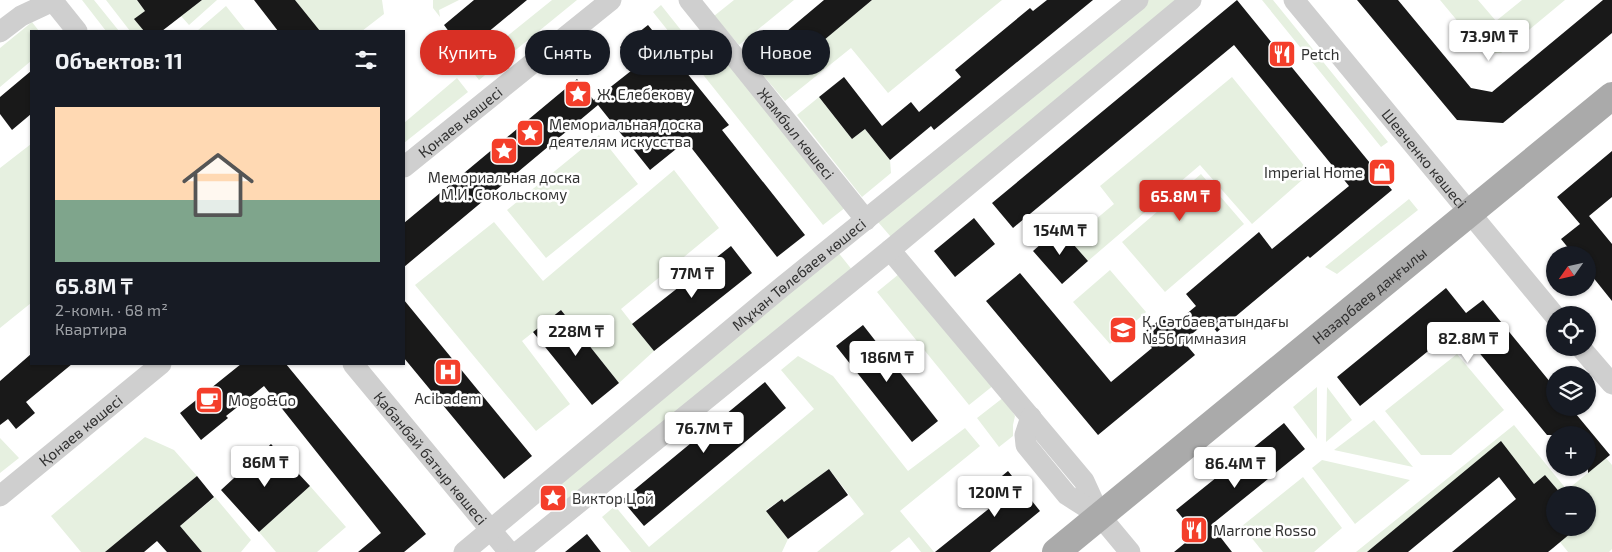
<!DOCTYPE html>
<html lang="ru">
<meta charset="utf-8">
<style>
body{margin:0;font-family:"Exo 2",sans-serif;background:#242831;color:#f1f3f6;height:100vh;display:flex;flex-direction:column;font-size:19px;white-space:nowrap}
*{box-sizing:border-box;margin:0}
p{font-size:16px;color:#9ea1a6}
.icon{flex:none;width:28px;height:28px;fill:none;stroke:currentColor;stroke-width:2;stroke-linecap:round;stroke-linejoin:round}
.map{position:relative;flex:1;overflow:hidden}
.side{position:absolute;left:30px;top:30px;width:375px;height:335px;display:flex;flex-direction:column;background:#171b24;border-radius:0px;box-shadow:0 1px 4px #0004}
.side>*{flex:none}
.banner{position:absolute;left:420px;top:30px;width:475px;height:45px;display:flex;gap:10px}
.needle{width:32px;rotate:236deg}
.fabs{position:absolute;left:1546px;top:246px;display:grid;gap:10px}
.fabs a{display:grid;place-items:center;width:50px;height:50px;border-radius:50%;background:#171b24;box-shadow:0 1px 4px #0004;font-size:25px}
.price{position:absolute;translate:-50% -42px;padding:0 11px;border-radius:5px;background:#fff;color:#222;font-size:16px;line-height:32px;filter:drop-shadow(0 1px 2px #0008)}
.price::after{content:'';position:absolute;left:50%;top:30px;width:15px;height:11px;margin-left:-8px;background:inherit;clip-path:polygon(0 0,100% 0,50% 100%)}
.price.active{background:#d93025;color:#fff}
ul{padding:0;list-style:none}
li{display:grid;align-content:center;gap:10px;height:265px;padding:0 25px}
li span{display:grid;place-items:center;height:155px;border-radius:0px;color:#555}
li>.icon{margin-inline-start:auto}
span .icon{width:90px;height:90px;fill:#fffc;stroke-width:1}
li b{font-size:21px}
h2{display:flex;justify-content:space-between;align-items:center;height:60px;padding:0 25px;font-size:21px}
.chip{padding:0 18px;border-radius:22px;background:#171b24;box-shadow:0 1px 4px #0004;font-size:18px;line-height:45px}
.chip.active{background:#d93025;color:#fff}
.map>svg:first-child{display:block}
.green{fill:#e6f0e0}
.building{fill:#191919}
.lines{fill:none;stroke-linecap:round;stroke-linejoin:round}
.minor{stroke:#cfcfcf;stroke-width:21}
.major{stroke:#aaa;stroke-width:28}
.labels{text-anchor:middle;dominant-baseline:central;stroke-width:5;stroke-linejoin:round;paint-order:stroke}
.poi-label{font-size:15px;fill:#323232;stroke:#fff;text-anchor:start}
.street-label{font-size:15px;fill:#323232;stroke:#fff}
</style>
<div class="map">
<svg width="1612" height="552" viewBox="0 0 1612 552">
<rect width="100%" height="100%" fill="#fff"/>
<path class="green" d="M 82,0 L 94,0 L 119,31 L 106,31 Z
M 106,0 L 137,0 L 145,11 L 135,19 L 144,31 L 130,31 Z
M 202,0 L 217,0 L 189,25 L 181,16 Z
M 295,0 L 382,0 L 384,14 L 362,31 L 317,31 L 318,30 Z
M 433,0 L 459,0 L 439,10 L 440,17 L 433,8 Z
M 552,0 L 577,0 L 479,80 L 469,67 Z
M 734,0 L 794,0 L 739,45 L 714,16 Z
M 872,0 L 1002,0 L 888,93 L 851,48 L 785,101 L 751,61 L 768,47 L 787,70 Z
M 1138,0 L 1191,0 L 897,244 L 872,215 Z
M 1262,0 L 1273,0 L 1388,142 L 1381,147 Z
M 1440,0 L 1478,0 L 1496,21 L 1522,0 L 1565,0 L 1501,53 L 1484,53 Z
M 661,5 L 696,49 L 710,38 L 846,207 L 823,225 L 653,12 Z
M 226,6 L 246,31 L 197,31 Z
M 32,22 L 39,31 L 31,31 L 31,61 L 0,87 L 0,48 Z
M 1232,77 L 1310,173 L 1252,224 L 1200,165 L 1088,261 L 1070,241 L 1114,204 L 1100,186 Z
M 457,78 L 468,92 L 404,143 L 404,123 Z
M 819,97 L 852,139 L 865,129 L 890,160 L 891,173 L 862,197 L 797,115 Z
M 599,135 L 638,184 L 546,258 L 507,210 Z
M 31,144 L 31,303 L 0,328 L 0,168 Z
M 674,170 L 719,228 L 621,309 L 654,351 L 619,383 L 561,310 L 522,341 L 570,404 L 536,431 L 415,285 L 494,222 L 543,281 Z
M 1201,174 L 1244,224 L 1165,292 L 1122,242 Z
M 1409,199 L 1418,210 L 1337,274 L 1325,267 Z
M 833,246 L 857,276 L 567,512 L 546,483 Z
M 1110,270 L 1146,312 L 1110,344 L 1073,302 Z
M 899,274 L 994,385 L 969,405 L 877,292 Z
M 1457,354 L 1504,410 L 1451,455 L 1421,455 L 1385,411 Z
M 798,356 L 833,376 L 908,471 L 965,428 L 980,446 L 900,511 L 934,552 L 921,552 L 909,537 L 890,552 L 817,552 L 864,514 L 829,469 L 784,502 L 782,499 L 766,510 L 788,539 L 782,552 L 631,552 L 602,517 L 615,506 L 649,547 L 814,409 L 781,370 Z
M 1317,387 L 1317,439 L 1293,407 Z
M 1327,387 L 1352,420 L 1326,442 Z
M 1004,397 L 1015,416 L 1013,425 L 1013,436 L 999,447 L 977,418 Z
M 1374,420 L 1413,467 L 1334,450 Z
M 1514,425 L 1567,490 L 1606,458 L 1612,465 L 1612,549 L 1609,552 L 1568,552 L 1560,542 L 1577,528 L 1588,528 L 1588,495 L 1562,495 L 1545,475 L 1534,484 L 1501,442 L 1367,552 L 1356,552 Z
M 145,437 L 174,450 L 197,476 L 109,549 L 112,552 L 81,552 L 51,516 Z
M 0,438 L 19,458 L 0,473 Z
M 1322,460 L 1410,480 L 1355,524 L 1312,468 Z
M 1303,477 L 1342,528 L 1314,552 L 1263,552 L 1242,526 Z
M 310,486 L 346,527 L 317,552 L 276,552 L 259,532 Z
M 215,497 L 251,540 L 241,552 L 202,552 L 180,526 Z"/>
<path class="building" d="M 137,0 L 202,0 L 162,31 L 144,31 L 134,19 L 145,11 Z
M 254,0 L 295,0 L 320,31 L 278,31 Z
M 474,0 L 527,0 L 464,52 L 444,25 Z
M 824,0 L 872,0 L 787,71 L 768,47 Z
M 1047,0 L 1093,0 L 934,130 L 931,126 L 890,160 L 865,129 L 852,139 L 819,97 L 844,77 L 882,126 L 911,102 L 919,112 L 961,77 L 955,70 L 1030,8 L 1033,11 Z
M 1237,0 L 1392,190 L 1310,258 L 1308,256 L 1217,332 L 1208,321 L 1183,341 L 1195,355 L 1098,435 L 986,301 L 1020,273 L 1111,382 L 1152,348 L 1141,335 L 1163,317 L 1171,327 L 1196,306 L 1186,294 L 1259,232 L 1272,249 L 1349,186 L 1234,45 L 1013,228 L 992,203 Z
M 1357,0 L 1398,0 L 1471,88 L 1492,92 L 1603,0 L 1612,0 L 1612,33 L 1503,123 L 1457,120 Z
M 648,25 L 729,125 L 722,130 L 805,235 L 777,257 L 686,141 L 650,170 L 598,105 L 404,267 L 404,223 L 577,79 L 596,103 L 594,100 L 636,67 L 620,47 Z
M 31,71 L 31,114 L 12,130 L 0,114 L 0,97 Z
M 1612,151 L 1612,197 L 1589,216 L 1612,244 L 1612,301 L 1588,271 L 1588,255 L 1574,255 L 1561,239 L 1580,224 L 1557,197 Z
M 974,218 L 995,244 L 955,277 L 934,251 Z
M 1059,228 L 1088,261 L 1062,284 L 1033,251 Z
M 731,246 L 752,273 L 654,351 L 632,324 Z
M 1446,288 L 1466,313 L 1483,300 L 1555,388 L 1555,408 L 1571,408 L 1610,455 L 1588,473 L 1588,435 L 1547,435 L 1458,327 L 1360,406 L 1337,377 Z
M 404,300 L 532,456 L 504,479 L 404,358 Z
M 561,310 L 619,383 L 592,405 L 533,332 Z
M 863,325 L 938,421 L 912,442 L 836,346 Z
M 31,354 L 31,364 L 72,364 L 26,402 L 35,413 L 16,429 L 8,419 L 0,425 L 0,381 Z
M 241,364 L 286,364 L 426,534 L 404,552 L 358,552 L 381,533 L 264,386 L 226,416 L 228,418 L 201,440 L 180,413 Z
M 765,382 L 786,408 L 644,526 L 622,500 Z
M 1284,423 L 1305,449 L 1211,525 L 1232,552 L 1174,552 L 1196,534 L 1176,510 Z
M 1501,441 L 1534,484 L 1545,475 L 1562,495 L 1555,495 L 1555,528 L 1577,528 L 1553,548 L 1548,552 L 1452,552 L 1516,499 L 1499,477 L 1408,552 L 1367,552 Z
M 271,444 L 310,486 L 259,532 L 221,490 Z
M 829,469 L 848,495 L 788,539 L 766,511 L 782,499 L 784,502 Z
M 1008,471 L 1040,511 L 990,552 L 935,552 L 991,507 L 980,494 Z
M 197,476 L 214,497 L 180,526 L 202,552 L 167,552 L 157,541 L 144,552 L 105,552 Z
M 587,534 L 601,552 L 565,552 Z"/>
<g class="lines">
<g class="minor">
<path d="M 52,0 L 77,31"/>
<path id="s1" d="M 689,0 L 866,220"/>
<path id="s2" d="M 1294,0 L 1555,316"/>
<path d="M 0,32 L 21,16 L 53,1"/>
<path id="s3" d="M 404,167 L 611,0"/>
<path d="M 890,250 L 1084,481 L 1100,516 L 1130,552"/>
<path d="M 1581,348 L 1612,384"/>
<path id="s4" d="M 353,364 L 509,552"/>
<path d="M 1031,417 L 1025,435 L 1026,445 L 1067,495 L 1100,516"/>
<path id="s5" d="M 0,496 L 161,364"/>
<path id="s6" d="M 464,552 L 782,287 L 1138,0"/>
<path d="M 518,552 L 890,250 L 1191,0"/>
</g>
<path class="major" id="s7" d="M 1056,552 L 1612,96"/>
</g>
<defs>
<g id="restaurant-square" transform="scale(1.4375)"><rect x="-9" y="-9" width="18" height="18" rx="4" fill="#f43e2a" stroke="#fff"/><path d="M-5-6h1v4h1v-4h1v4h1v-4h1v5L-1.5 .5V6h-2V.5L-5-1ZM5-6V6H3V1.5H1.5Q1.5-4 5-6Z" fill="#fff"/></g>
<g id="sight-square" transform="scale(1.4375)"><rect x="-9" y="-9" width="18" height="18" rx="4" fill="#f43e2a" stroke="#fff"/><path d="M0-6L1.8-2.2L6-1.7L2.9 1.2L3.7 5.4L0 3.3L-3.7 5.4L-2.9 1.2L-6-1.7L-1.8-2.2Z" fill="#fff"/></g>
<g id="shop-square" transform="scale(1.4375)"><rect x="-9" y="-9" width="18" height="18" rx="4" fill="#f43e2a" stroke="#fff"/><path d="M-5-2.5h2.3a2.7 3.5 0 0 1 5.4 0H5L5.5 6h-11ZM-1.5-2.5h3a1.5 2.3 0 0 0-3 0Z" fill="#fff"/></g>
<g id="school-square" transform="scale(1.4375)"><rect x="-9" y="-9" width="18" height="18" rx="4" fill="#f43e2a" stroke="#fff"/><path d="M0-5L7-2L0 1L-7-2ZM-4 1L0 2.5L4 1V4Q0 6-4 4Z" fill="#fff"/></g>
<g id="hospital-square" transform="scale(1.4375)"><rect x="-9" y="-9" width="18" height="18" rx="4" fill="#f43e2a" stroke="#fff"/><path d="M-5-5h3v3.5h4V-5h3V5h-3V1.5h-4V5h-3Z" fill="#fff"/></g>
<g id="cafe-square" transform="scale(1.4375)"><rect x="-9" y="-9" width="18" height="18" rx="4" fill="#f43e2a" stroke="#fff"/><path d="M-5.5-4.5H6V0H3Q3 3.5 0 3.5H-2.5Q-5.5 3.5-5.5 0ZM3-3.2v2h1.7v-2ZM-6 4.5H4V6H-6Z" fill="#fff"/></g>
</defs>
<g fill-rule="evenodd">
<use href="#restaurant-square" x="1282" y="54"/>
<use href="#sight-square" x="578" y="94"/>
<use href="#sight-square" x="530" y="133"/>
<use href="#sight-square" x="504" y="151"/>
<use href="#shop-square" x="1382" y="172"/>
<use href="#school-square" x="1123" y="330"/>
<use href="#hospital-square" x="448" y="372"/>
<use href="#cafe-square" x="209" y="400"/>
<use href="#sight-square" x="553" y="498"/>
<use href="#restaurant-square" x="1194" y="530"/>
</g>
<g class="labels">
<g class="poi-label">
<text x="1301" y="54">Petch</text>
<text x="597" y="94">Ж. Елебекову</text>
<text x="549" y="124">Мемориальная доска<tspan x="549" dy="17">деятелям искусства</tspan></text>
<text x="1363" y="172" text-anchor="end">Imperial Home</text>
<text x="504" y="177" text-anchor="middle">Мемориальная доска<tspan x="504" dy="17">М.И. Сокольскому</tspan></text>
<text x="1142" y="321">Қ. Сәтбаев атындағы<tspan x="1142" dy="17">№56 гимназия</tspan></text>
<text x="448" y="398" text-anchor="middle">Acibadem</text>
<text x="228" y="400">Mogo&amp;Go</text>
<text x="572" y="498">Виктор Цой</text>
<text x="1213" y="530">Marrone Rosso</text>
</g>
<g class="street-label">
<text stroke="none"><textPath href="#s3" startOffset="72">Қонаев көшесі</textPath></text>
<text stroke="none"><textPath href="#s1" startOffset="171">Жамбыл көшесі</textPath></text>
<text stroke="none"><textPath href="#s2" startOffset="205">Шевченко көшесі</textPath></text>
<text stroke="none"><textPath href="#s6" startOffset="435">Мұқан Төлебаев көшесі</textPath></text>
<text stroke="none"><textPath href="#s7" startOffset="405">Назарбаев даңғылы</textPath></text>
<text stroke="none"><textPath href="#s5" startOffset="104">Қонаев көшесі</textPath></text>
<text stroke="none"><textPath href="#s4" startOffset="122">Қабанбай батыр көшесі</textPath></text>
</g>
</g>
</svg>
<div class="fabs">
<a><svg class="needle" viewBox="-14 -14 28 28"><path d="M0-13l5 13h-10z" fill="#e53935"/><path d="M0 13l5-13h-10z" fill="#9ea1a6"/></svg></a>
<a><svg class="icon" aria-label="locate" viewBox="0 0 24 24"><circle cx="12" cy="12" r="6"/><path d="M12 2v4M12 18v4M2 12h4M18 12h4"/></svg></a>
<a><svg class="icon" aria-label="layers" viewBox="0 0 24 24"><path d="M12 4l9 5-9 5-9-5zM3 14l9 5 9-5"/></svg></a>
<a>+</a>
<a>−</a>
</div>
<b class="price" style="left:1489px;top:62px">73.9M ₸</b>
<b class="price active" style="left:1180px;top:222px">65.8M ₸</b>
<b class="price" style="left:1060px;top:256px">154M ₸</b>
<b class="price" style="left:692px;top:299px">77M ₸</b>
<b class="price" style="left:576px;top:357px">228M ₸</b>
<b class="price" style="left:1468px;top:364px">82.8M ₸</b>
<b class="price" style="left:887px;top:383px">186M ₸</b>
<b class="price" style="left:704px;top:454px">76.7M ₸</b>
<b class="price" style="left:265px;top:488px">86M ₸</b>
<b class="price" style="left:1235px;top:489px">86.4M ₸</b>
<b class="price" style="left:995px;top:518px">120M ₸</b>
<div class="banner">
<a class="chip active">Купить</a>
<a class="chip">Снять</a>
<a class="chip">Фильтры</a>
<a class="chip">Новое</a>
</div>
<section class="side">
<h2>Объектов: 11<svg class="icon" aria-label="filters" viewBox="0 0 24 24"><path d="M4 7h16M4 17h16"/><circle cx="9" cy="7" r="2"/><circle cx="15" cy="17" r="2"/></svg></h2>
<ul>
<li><span style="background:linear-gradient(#ffd9b3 60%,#7fa58c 0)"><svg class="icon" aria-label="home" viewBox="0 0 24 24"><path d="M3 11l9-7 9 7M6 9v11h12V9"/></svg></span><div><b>65.8M ₸</b><p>2-комн. · 68 m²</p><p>Квартира</p></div></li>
</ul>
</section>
</div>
